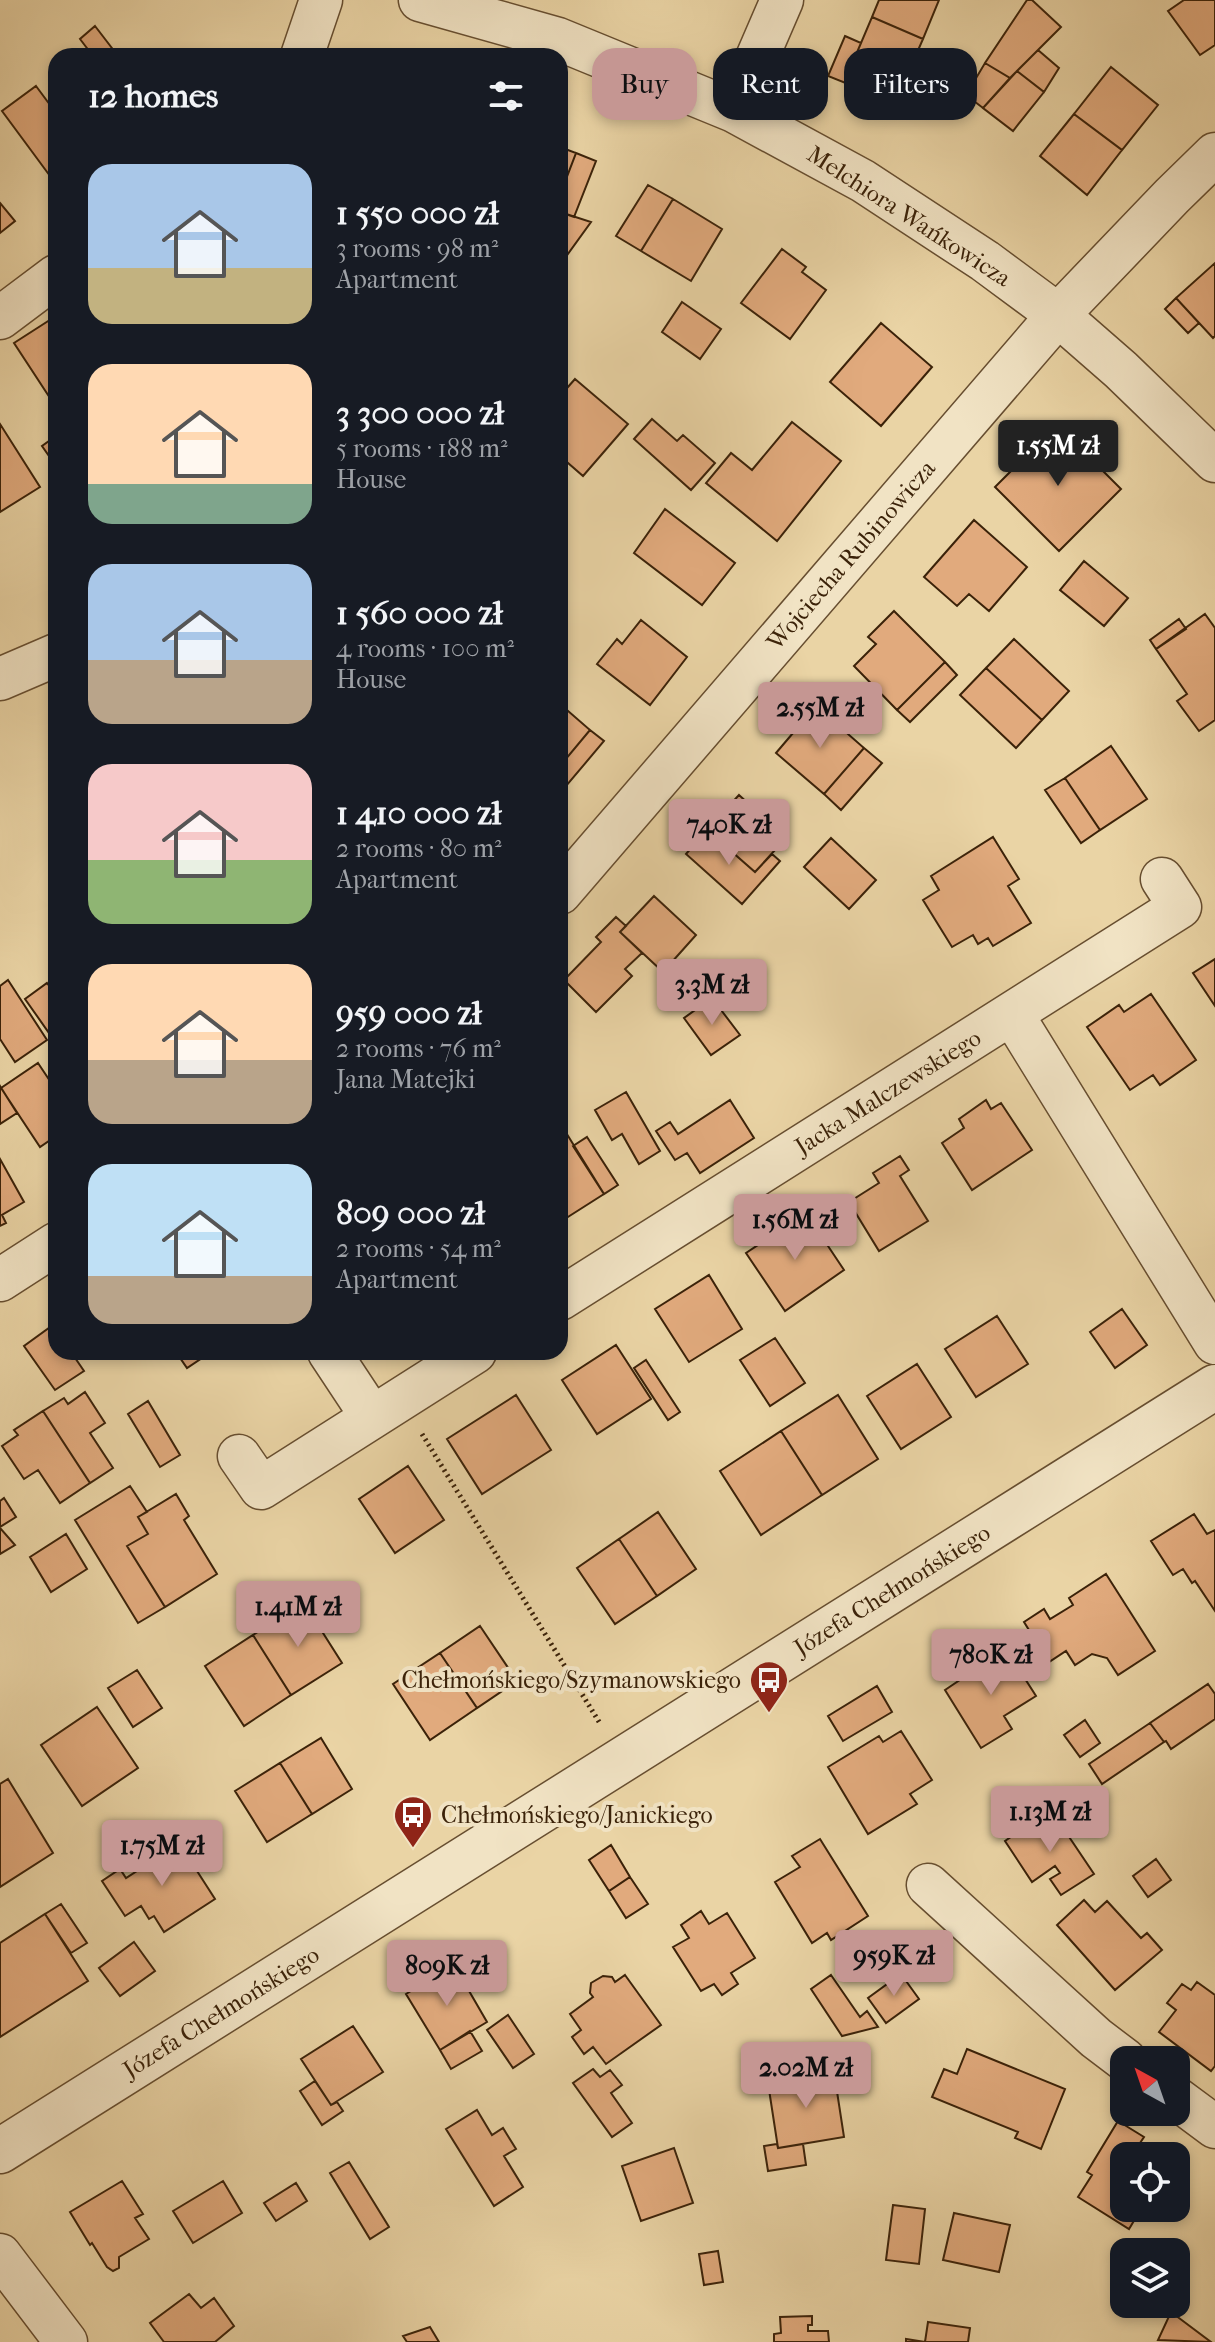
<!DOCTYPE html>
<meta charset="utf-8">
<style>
body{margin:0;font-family:"IM FELL French Canon",serif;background:#20242c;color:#f1f3f6;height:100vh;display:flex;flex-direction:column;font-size:30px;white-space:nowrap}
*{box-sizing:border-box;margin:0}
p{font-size:26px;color:#9ea1a6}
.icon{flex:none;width:44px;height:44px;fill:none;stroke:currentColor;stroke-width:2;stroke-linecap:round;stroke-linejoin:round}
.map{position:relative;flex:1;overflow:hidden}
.side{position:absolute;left:48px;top:48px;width:520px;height:1312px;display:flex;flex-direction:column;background:#171b24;border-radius:24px;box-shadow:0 4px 12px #0003}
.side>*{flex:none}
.top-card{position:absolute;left:592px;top:48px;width:502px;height:72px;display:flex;gap:16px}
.needle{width:52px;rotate:320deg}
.controls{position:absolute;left:1110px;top:2046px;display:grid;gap:16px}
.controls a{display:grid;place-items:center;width:80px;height:80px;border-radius:16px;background:#171b24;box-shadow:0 4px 12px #0003;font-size:40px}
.price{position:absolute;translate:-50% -68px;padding:0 18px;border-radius:8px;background:#c59692;color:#111;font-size:26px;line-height:52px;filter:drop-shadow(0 2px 4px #0008)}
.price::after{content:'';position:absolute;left:50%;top:48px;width:24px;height:18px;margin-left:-12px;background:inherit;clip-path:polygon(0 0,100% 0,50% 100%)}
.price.active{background:#222;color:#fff}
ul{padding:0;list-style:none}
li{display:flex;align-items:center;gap:24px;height:200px;padding:0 40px}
li span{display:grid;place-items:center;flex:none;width:224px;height:160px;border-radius:24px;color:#555}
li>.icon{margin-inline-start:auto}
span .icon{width:96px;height:96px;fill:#fffc;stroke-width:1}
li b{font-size:34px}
h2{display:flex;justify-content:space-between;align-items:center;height:96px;padding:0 40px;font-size:34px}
.tag{padding:0 28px;border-radius:24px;background:#171b24;box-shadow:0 4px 12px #0003;font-size:28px;line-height:72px}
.tag.active{background:#c59692;color:#111}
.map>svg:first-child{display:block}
.building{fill:#e1aa7d;stroke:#3b2209;stroke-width:2}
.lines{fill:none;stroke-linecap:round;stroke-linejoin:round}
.minor-casing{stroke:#674e30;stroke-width:45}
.tertiary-casing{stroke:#674e30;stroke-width:47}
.path{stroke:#3b2209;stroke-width:5;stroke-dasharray:2 4;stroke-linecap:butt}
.minor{stroke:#f1e3c4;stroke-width:42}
.tertiary{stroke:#f1e3c4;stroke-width:44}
.labels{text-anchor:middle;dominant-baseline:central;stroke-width:8;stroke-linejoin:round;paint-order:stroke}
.street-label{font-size:24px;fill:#3b2209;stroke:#f1e3c4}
.poi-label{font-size:24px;fill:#3b2209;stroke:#f1e3c4;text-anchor:end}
</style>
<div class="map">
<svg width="1215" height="2342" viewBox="0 0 1215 2342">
<rect width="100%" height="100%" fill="#ead4a5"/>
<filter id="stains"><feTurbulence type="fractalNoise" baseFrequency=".0025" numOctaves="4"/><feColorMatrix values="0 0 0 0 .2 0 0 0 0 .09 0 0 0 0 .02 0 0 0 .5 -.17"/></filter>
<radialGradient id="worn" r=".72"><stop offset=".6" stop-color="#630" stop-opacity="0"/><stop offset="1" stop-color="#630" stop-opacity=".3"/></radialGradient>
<path class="building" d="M 879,0 L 939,0 L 923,39 L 872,17 Z
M 1027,0 L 1032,0 L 1061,27 L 1010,78 L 985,63 Z
M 1184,0 L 1215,0 L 1215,45 L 1200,55 L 1168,11 Z
M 872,17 L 923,39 L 897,98 L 847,76 Z
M 95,26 L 118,56 L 93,56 L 80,39 Z
M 845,36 L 861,43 L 847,76 L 856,80 L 853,86 L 828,76 Z
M 1038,50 L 1059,68 L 1044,92 L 1017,71 Z
M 985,63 L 1010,78 L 983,108 L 966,95 Z
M 1111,67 L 1158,105 L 1122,150 L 1074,114 Z
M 1017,71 L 1044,92 L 1013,131 L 983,108 Z
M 36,86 L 56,113 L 56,172 L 50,176 L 2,111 Z
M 1074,114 L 1122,150 L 1087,195 L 1040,156 Z
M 560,147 L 576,153 L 560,195 Z
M 576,153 L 596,161 L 574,217 L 560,212 L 560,195 Z
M 648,185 L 673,199 L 641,251 L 616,236 Z
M 673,199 L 722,229 L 691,281 L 641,251 Z
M 0,203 L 15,221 L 0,233 Z
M 560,212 L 591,222 L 565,258 L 560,256 Z
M 782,249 L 806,267 L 802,272 L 826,290 L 790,339 L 741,303 Z
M 1215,263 L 1215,336 L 1213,338 L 1176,298 Z
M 1176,298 L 1199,323 L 1188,333 L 1165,309 Z
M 682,302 L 721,329 L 700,359 L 662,332 Z
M 56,316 L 56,395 L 50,398 L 14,343 Z
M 881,323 L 932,367 L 881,426 L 830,382 Z
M 575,379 L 628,424 L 583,476 L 560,456 L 560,396 Z
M 652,419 L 677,441 L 683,435 L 715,463 L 691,490 L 634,439 Z
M 792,422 L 841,461 L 777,541 L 706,483 L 731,453 L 752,470 Z
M 0,424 L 40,487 L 0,512 Z
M 1057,425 L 1121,489 L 1059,551 L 995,487 Z
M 56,436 L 56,466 L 42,446 Z
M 665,509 L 735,563 L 702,605 L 634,553 Z
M 974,520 L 1027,567 L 989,611 L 969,594 L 957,606 L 924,577 Z
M 1084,561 L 1128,598 L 1104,626 L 1060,590 Z
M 894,611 L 945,662 L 897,710 L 854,666 L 876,644 L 868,637 Z
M 1205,614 L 1215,628 L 1215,720 L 1199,731 L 1177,701 L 1187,694 L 1156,649 Z
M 1179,619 L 1186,629 L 1156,649 L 1150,640 Z
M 641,620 L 687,657 L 650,705 L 597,664 L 617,639 L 622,644 Z
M 1014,639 L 1069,691 L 1042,720 L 986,668 Z
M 945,662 L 957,675 L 910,722 L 897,710 Z
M 986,668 L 1042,720 L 1016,748 L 960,695 Z
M 560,704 L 590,730 L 560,766 Z
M 816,706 L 864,748 L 824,794 L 776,753 Z
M 590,730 L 604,741 L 561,792 L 560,766 Z
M 1111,746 L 1147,799 L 1100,830 L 1065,778 Z
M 864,748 L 882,763 L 841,810 L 824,794 Z
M 1065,778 L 1100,830 L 1081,843 L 1045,790 Z
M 739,795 L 786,838 L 755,872 L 707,830 Z
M 707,830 L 755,872 L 772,854 L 780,861 L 742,904 L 686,854 Z
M 993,837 L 1019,879 L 1008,886 L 1031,923 L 993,946 L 988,938 L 978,944 L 973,935 L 952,947 L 923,900 L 939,890 L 931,876 Z
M 831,838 L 876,880 L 849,909 L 804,867 Z
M 654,896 L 696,935 L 663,972 L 620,932 Z
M 616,917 L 626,926 L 620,932 L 642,953 L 625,969 L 632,976 L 596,1012 L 564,980 L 601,942 L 596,937 Z
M 1215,959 L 1215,1006 L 1193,973 Z
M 8,980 L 47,1040 L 15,1062 L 0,1039 L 0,986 Z
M 47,983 L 56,995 L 56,1028 L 49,1033 L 25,999 Z
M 1151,994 L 1196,1060 L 1160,1085 L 1153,1075 L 1130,1090 L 1087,1027 L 1119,1005 L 1124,1012 Z
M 712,998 L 740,1035 L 711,1055 L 684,1018 Z
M 38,1063 L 56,1090 L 56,1136 L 40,1147 L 1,1088 Z
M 0,1086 L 17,1113 L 0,1124 Z
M 626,1092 L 660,1151 L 639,1164 L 622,1134 L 612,1140 L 595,1110 Z
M 730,1100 L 754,1138 L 700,1173 L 687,1153 L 675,1160 L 656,1131 L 670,1122 L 678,1134 Z
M 986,1100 L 991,1109 L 1001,1103 L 1032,1150 L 972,1190 L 942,1143 L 964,1128 L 959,1119 Z
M 565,1131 L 604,1194 L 560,1222 L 560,1134 Z
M 587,1137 L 618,1185 L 604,1194 L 573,1146 Z
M 900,1156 L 909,1170 L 900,1176 L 928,1221 L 879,1251 L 849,1202 L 879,1183 L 873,1173 Z
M 0,1159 L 24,1202 L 2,1215 L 6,1223 L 0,1226 Z
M 806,1213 L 844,1270 L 785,1311 L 746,1253 Z
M 709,1275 L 742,1329 L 689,1362 L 655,1309 Z
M 1122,1309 L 1147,1345 L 1115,1368 L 1090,1332 Z
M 997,1316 L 1028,1364 L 976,1397 L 945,1349 Z
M 53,1325 L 56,1330 L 56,1352 L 71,1352 L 84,1371 L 55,1390 L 24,1346 Z
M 775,1338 L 805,1383 L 770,1406 L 740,1360 Z
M 616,1345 L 651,1399 L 597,1434 L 562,1380 Z
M 176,1352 L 211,1352 L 187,1368 Z
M 646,1360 L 680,1412 L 668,1420 L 634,1368 Z
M 917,1364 L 951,1417 L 901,1449 L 867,1396 Z
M 85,1392 L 105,1423 L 90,1433 L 113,1468 L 90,1483 L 43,1411 L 64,1398 L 68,1404 Z
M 516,1395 L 551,1450 L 482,1494 L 447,1439 Z
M 838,1395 L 878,1459 L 822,1495 L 781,1431 Z
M 148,1401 L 180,1455 L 160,1467 L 128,1414 Z
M 43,1411 L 90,1483 L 60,1503 L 38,1470 L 24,1479 L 2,1446 L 18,1435 L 14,1430 Z
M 781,1431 L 822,1495 L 761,1535 L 720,1471 Z
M 408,1466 L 444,1520 L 395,1553 L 359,1499 Z
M 130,1486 L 147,1512 L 138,1517 L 148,1534 L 127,1546 L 165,1607 L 138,1623 L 75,1520 Z
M 176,1494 L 189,1516 L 184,1520 L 217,1574 L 165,1607 L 127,1546 L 148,1534 L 138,1517 Z
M 4,1498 L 16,1517 L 0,1527 L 0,1501 Z
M 658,1512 L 696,1569 L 657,1596 L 619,1539 Z
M 1194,1514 L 1207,1534 L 1215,1530 L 1215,1611 L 1195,1581 L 1192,1583 L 1183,1569 L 1173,1575 L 1151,1541 Z
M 0,1528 L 15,1545 L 0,1554 Z
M 66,1534 L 87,1569 L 51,1592 L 30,1557 Z
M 619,1539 L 657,1596 L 615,1624 L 577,1568 Z
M 1106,1574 L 1155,1651 L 1118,1675 L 1107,1658 L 1092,1654 L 1075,1665 L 1066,1651 L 1049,1662 L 1024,1622 L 1044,1609 L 1050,1619 L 1073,1605 L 1069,1598 Z
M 304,1603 L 342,1663 L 291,1695 L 253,1635 Z
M 480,1626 L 517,1681 L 477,1708 L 440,1653 Z
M 253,1635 L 291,1695 L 244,1726 L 205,1666 Z
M 1006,1649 L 1036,1696 L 1004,1716 L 1012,1729 L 981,1748 L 945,1690 Z
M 440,1653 L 477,1708 L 430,1740 L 393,1684 Z
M 137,1670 L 162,1708 L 133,1727 L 108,1688 Z
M 1208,1684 L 1215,1694 L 1215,1719 L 1171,1749 L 1166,1741 L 1164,1742 L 1150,1723 Z
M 877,1686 L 892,1712 L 843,1741 L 828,1716 Z
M 97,1707 L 138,1768 L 82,1806 L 41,1745 Z
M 1085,1720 L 1100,1743 L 1080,1757 L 1064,1735 Z
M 1150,1723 L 1164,1742 L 1102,1784 L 1089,1764 Z
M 901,1731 L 932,1780 L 910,1794 L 917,1804 L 868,1834 L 828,1767 L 879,1736 L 883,1742 Z
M 321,1738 L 352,1789 L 312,1814 L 280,1763 Z
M 280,1763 L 312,1814 L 267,1842 L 235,1791 Z
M 8,1779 L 53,1853 L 0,1887 L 0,1784 Z
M 1053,1813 L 1094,1874 L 1061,1895 L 1050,1879 L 1060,1873 L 1055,1866 L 1032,1882 L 1005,1841 L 1031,1823 L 1033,1826 Z
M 820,1839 L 868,1916 L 831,1940 L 827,1933 L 812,1943 L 775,1882 L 800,1867 L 792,1856 Z
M 179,1843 L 215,1899 L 164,1932 L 154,1916 L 149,1919 L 141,1906 L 125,1916 L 102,1881 L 120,1869 L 126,1878 L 143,1867 L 139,1862 L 163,1846 L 167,1852 Z
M 611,1845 L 630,1877 L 609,1891 L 589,1860 Z
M 1156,1859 L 1171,1880 L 1148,1897 L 1133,1876 Z
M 630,1877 L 648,1904 L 626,1918 L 609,1891 Z
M 1084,1900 L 1095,1912 L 1107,1901 L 1141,1938 L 1147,1933 L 1162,1950 L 1115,1990 L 1057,1925 Z
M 61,1904 L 87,1943 L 71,1953 L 45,1914 Z
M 701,1911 L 709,1924 L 727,1913 L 755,1958 L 731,1973 L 738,1984 L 722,1995 L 714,1984 L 701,1991 L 673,1947 L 689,1938 L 681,1925 Z
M 45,1914 L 88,1981 L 0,2037 L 0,1943 Z
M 134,1942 L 155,1971 L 120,1996 L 99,1968 Z
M 454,1965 L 487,2022 L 440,2050 L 406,1994 Z
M 901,1974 L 919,1999 L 886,2023 L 868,1998 Z
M 625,1975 L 661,2025 L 606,2064 L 593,2047 L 584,2054 L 572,2037 L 581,2030 L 570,2014 L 593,1997 L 590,1993 L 591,1983 L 603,1976 L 612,1977 L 615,1982 Z
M 831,1975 L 860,2017 L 867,2011 L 878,2027 L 842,2036 L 811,1989 Z
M 1197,1982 L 1215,1995 L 1215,2066 L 1211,2071 L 1159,2032 L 1176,2010 L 1167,2003 L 1182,1984 L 1191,1990 Z
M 508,2015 L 534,2054 L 513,2068 L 487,2030 Z
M 353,2026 L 383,2072 L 331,2105 L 301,2059 Z
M 470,2031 L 482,2051 L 451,2069 L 440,2050 Z
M 967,2049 L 1065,2089 L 1041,2149 L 1015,2138 L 1018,2132 L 932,2097 L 944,2069 L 957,2074 Z
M 593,2069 L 600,2077 L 610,2070 L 622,2085 L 611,2093 L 632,2123 L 612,2137 L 573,2083 Z
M 834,2072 L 844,2137 L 778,2148 L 768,2083 Z
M 315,2081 L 331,2105 L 337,2102 L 343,2111 L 322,2125 L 300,2091 Z
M 477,2110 L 492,2135 L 503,2128 L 516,2149 L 504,2156 L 523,2187 L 494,2206 L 446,2129 Z
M 1118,2121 L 1144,2137 L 1136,2149 L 1146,2156 L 1124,2156 L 1124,2208 L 1159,2208 L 1138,2214 L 1129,2229 L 1078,2197 L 1092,2175 L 1087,2172 Z
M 777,2144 L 778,2148 L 803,2144 L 806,2165 L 768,2171 L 764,2146 Z
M 674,2148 L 693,2203 L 641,2221 L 622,2166 Z
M 349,2162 L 389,2227 L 370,2239 L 330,2173 Z
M 122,2181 L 143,2214 L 135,2218 L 149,2239 L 119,2257 L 119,2268 L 113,2271 L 107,2267 L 92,2243 L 90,2245 L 70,2212 Z
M 223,2181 L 242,2213 L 193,2243 L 173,2211 Z
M 296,2183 L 307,2201 L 276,2221 L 264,2203 Z
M 893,2205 L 925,2209 L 919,2264 L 886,2260 Z
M 954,2213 L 1010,2225 L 999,2272 L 943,2260 Z
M 718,2251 L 723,2282 L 704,2285 L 699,2254 Z
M 189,2294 L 201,2308 L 214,2298 L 234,2326 L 215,2342 L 164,2342 L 150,2323 Z
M 1171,2312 L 1211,2342 L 1158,2340 Z
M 812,2316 L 812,2325 L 808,2325 L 808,2331 L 828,2331 L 829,2342 L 774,2342 L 774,2334 L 781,2333 L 780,2317 Z
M 928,2322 L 970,2328 L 968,2342 L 906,2342 L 906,2339 L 925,2342 Z
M 430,2327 L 439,2342 L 407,2342 L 403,2336 Z"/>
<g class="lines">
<g class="minor-casing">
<path id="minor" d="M 420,0 L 558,39 L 734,111 L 863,181 L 985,261 L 1058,315 L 1121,370 L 1215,461
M 302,56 L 321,0
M 734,111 L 782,0
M 0,318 L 56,276
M 0,679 L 56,655
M 560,893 L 1058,315 L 1172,196 L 1215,154
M 1012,1014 L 1215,1343
M 0,1280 L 56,1244
M 560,1299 L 1180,907 L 1162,879
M 329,1352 L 372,1417
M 239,1456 L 261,1488 L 475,1352
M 928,1885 L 1096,2038 L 1125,2060
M 1176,2098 L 1215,2127
M 0,2255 L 66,2342"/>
</g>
<g class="tertiary-casing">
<path id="tertiary" d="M 0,2151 L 1215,1387"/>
</g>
<path class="path" d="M 422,1434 L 601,1725"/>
<use href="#minor" class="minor"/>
<use href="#tertiary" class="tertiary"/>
</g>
<defs>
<g id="bus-pin" transform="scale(2)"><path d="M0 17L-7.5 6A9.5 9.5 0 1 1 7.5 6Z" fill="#8f2418" stroke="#f1e3c4"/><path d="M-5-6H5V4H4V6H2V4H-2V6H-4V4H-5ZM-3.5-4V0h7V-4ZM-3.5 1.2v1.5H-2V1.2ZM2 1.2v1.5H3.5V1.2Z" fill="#fff"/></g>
</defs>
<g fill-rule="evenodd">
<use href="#bus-pin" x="769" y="1680"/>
<use href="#bus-pin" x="413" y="1815"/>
</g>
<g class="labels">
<g class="street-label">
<text transform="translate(909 216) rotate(33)">Melchiora Wańkowicza</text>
<text transform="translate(851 555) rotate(-49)">Wojciecha Rubinowicza</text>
<text transform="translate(888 1092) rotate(-32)">Jacka Malczewskiego</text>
<text transform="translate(892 1590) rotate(-32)">Józefa Chełmońskiego</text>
<text transform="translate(221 2012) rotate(-32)">Józefa Chełmońskiego</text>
</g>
<g class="poi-label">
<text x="741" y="1680">Chełmońskiego/Szymanowskiego</text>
<text x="441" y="1815" text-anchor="start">Chełmońskiego/Janickiego</text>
</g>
</g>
<rect width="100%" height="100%" filter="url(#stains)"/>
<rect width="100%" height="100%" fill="url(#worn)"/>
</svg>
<div class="controls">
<a><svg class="needle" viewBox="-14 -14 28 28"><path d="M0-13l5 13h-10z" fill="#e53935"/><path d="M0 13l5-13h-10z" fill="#9ea1a6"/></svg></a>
<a><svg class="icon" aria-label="locate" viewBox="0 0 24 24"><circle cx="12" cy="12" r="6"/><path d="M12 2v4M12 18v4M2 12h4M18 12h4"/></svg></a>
<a><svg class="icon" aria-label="layers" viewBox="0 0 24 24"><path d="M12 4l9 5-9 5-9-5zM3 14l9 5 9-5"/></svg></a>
</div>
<b class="price active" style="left:1058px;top:488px">1.55M zł</b>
<b class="price" style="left:820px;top:750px">2.55M zł</b>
<b class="price" style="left:729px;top:867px">740K zł</b>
<b class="price" style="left:712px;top:1027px">3.3M zł</b>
<b class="price" style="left:795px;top:1262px">1.56M zł</b>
<b class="price" style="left:298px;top:1649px">1.41M zł</b>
<b class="price" style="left:991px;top:1697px">780K zł</b>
<b class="price" style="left:1050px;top:1854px">1.13M zł</b>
<b class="price" style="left:162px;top:1888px">1.75M zł</b>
<b class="price" style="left:894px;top:1998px">959K zł</b>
<b class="price" style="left:447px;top:2008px">809K zł</b>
<b class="price" style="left:806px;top:2110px">2.02M zł</b>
<div class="top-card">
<a class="tag active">Buy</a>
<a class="tag">Rent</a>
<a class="tag">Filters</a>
</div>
<section class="side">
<h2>12 homes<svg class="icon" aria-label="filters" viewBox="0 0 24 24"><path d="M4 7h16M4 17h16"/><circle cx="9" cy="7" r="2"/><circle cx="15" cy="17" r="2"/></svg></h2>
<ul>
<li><span style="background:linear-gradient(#a9c7e8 65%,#c2b280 0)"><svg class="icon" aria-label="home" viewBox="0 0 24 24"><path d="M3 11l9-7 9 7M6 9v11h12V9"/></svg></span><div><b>1 550 000 zł</b><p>3 rooms · 98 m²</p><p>Apartment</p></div></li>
<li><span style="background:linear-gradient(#ffd9b3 75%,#7fa58c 0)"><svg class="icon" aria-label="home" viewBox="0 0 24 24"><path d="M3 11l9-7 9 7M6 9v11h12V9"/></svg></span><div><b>3 300 000 zł</b><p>5 rooms · 188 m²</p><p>House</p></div></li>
<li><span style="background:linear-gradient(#a9c7e8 60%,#b9a48a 0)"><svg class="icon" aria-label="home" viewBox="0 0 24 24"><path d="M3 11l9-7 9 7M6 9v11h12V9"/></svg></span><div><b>1 560 000 zł</b><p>4 rooms · 100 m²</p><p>House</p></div></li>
<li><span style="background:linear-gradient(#f6c9c9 60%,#8fb573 0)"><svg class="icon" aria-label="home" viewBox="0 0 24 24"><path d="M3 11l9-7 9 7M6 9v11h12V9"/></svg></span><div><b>1 410 000 zł</b><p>2 rooms · 80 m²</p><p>Apartment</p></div></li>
<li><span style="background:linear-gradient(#ffd9b3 60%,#b9a48a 0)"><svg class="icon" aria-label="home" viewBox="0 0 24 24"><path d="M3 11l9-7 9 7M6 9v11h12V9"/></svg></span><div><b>959 000 zł</b><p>2 rooms · 76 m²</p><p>Jana Matejki</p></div></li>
<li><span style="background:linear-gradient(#bfe0f5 70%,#b9a48a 0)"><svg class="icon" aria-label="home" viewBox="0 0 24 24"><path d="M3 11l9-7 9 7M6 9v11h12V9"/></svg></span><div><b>809 000 zł</b><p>2 rooms · 54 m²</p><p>Apartment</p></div></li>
</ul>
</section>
</div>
